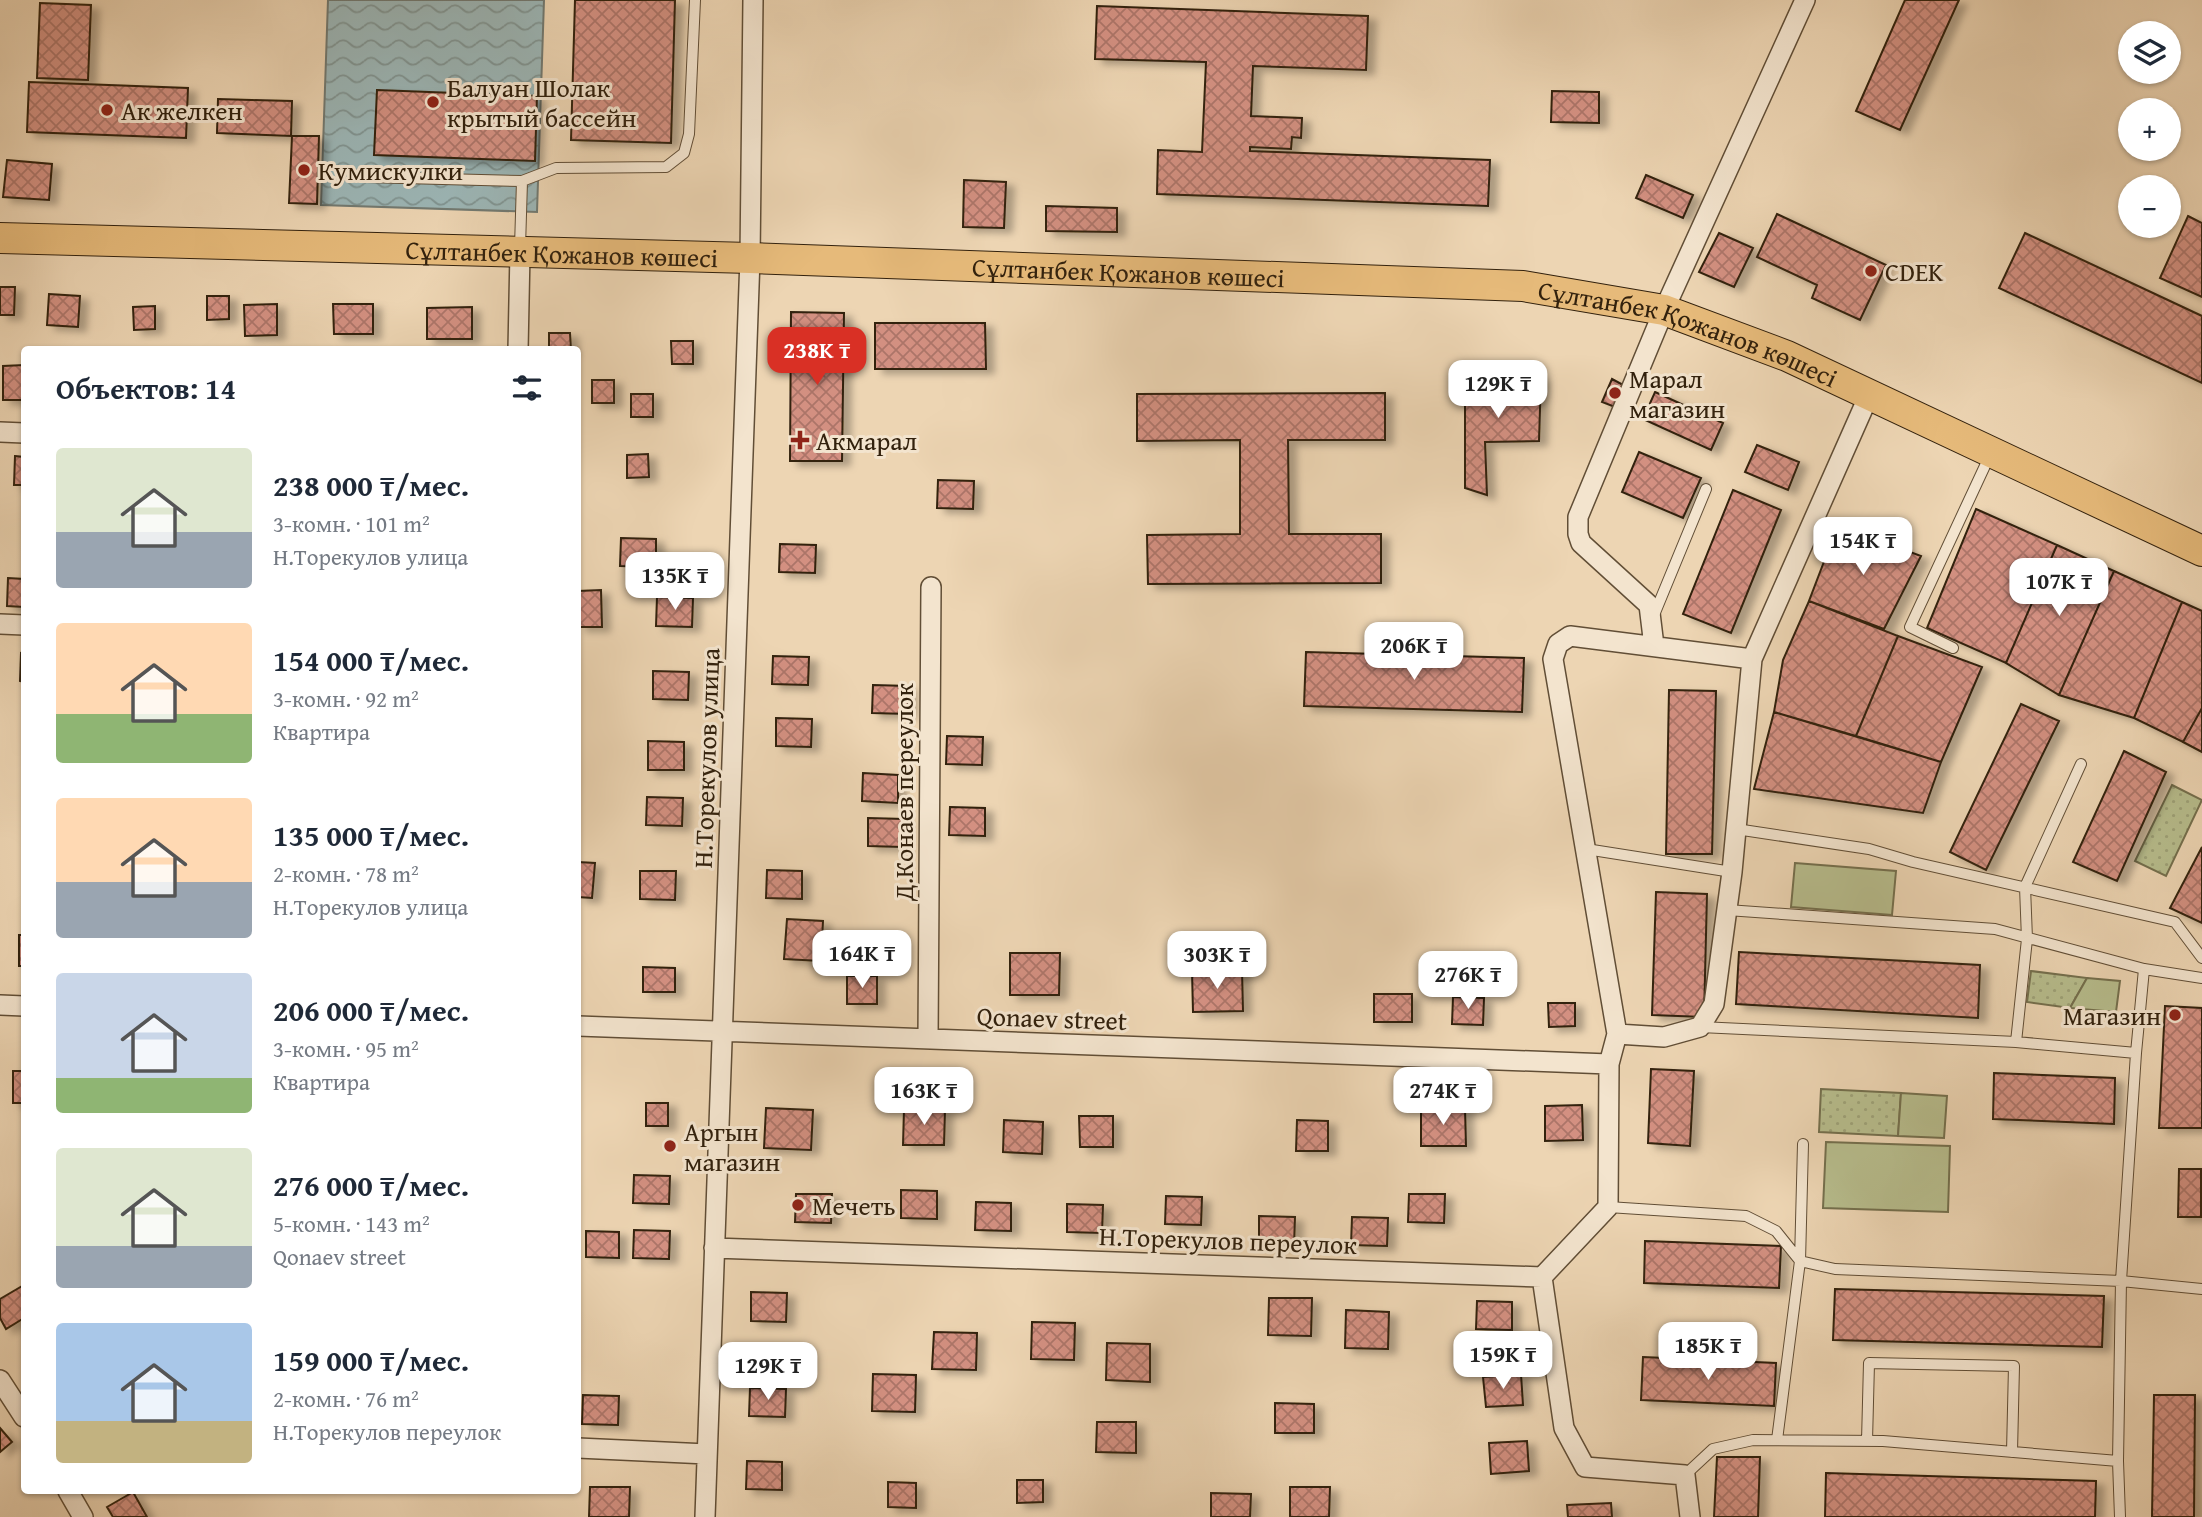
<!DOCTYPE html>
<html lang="ru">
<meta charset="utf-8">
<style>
body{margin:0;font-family:"Gentium Book Plus",serif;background:#f6f6f7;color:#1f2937;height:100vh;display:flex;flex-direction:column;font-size:26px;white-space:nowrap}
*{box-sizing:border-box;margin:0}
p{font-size:23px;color:#747a83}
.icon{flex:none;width:38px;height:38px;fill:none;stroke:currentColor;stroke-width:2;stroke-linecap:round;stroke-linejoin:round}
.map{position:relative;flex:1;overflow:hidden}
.side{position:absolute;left:21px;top:346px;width:560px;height:1148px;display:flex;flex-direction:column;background:#fff;border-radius:7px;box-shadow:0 2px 5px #0004}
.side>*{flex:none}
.tools{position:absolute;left:2118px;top:21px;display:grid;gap:14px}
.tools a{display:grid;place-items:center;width:63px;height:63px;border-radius:50%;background:#fff;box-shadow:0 2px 5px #0004;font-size:35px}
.price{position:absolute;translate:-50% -60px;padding:0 16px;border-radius:14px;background:#fff;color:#222;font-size:23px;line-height:46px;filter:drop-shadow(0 2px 4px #0008)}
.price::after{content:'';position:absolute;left:50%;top:42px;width:21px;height:16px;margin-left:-10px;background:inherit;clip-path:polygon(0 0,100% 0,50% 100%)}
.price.selected{background:#d93025;color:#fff}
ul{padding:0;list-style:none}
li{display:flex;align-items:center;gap:21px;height:175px;padding:0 35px}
li span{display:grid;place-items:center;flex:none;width:196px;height:140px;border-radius:7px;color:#555}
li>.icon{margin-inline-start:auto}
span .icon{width:84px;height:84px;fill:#fffc;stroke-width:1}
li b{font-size:30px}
h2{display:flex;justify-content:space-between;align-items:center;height:84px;padding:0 35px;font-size:30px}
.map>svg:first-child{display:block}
.park{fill:url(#park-dots);stroke:#746f4d;stroke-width:2}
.pitch{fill:#b7bd8d;stroke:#746f4d;stroke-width:2}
.water{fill:url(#water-waves);stroke:#727a72;stroke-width:2}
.building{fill:url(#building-cross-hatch);stroke:#32210d;stroke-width:2;filter:url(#shadow)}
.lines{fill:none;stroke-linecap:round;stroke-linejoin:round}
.lane-casing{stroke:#614e36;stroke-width:12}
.street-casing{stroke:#614e36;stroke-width:22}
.primary-casing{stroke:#32210d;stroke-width:32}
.lane{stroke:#f3e4ce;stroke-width:10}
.street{stroke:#f3e4ce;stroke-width:19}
.primary{stroke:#e6ba7a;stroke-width:30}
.poi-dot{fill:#8f2418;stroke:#f3e4ce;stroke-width:2.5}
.labels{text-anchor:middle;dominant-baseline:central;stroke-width:6;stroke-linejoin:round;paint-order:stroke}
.poi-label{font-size:26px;fill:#32210d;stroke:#f3e4ce;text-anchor:start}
.street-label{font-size:26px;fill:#32210d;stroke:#f3e4ce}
</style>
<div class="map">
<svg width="2202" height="1517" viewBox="0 0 2202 1517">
<defs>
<pattern id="park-dots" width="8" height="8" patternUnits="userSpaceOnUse" patternTransform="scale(1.75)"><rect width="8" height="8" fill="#b7bd8d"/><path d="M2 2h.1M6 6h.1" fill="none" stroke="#9ea278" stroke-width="1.8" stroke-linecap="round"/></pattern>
<pattern id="water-waves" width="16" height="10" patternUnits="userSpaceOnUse" patternTransform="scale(1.75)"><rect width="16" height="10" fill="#9cb6b6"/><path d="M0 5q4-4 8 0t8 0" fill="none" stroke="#809492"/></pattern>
<pattern id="building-cross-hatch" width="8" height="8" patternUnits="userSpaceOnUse" patternTransform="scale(1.75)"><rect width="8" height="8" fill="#d39081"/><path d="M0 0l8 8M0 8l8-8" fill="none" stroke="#ac7568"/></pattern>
<filter id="shadow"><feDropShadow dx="8" dy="4.5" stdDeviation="3.5" flood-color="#0004"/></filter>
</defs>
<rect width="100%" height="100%" fill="#edd5b3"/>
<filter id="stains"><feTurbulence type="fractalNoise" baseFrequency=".00286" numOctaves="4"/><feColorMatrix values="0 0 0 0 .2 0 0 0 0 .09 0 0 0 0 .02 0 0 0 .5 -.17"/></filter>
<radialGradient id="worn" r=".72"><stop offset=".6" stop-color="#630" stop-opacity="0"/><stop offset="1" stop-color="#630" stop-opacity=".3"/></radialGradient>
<path class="park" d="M 2172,785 L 2202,800 L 2166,876 L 2135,861 Z
M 2031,971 L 2087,978 L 2070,1008 L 2027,1002 Z
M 1821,1089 L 1901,1093 L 1898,1136 L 1819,1132 Z"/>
<path class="pitch" d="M 1795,863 L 1896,871 L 1892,915 L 1791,907 Z
M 2087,978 L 2120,981 L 2116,1012 L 2070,1008 Z
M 1901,1093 L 1947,1096 L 1944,1138 L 1898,1136 Z
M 1826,1142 L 1950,1146 L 1948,1212 L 1823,1208 Z"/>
<path class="water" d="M 328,0 L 544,0 L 537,212 L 321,205 Z"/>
<path class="building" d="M 575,0 L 675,0 L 671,143 L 571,140 Z
M 1905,0 L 1959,0 L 1900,130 L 1856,111 Z
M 40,3 L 91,5 L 88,80 L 37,78 Z
M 1097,6 L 1368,16 L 1366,70 L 1253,66 L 1251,116 L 1302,118 L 1301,138 L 1292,137 L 1291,149 L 1250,147 L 1250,151 L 1490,160 L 1488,206 L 1157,194 L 1158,150 L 1202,152 L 1206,62 L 1095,59 Z
M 29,82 L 188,88 L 186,138 L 27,132 Z
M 377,90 L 537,96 L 535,161 L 374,155 Z
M 1552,91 L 1599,92 L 1599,123 L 1551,122 Z
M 218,99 L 292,101 L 291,136 L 217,133 Z
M 292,136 L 319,136 L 317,204 L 289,203 Z
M 7,160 L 52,164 L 49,200 L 3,197 Z
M 1646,175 L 1693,195 L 1683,218 L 1636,198 Z
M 964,180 L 1006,182 L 1004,228 L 963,227 Z
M 1046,206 L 1117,208 L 1117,232 L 1046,231 Z
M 1777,214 L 1886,265 L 1860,320 L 1812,298 L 1817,285 L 1757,257 Z
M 2188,216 L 2202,223 L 2202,297 L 2160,278 Z
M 1719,233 L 1753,248 L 1734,287 L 1699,272 Z
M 2025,233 L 2202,316 L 2202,383 L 1999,288 Z
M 0,287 L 15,287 L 14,315 L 0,315 Z
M 49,294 L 80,296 L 78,327 L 47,325 Z
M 207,296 L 229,296 L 229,319 L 207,320 Z
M 277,304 L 277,335 L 245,336 L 244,305 Z
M 333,304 L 373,304 L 373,334 L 334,334 Z
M 155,306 L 155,329 L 134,330 L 133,307 Z
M 472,307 L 472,339 L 427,339 L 427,308 Z
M 791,312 L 844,313 L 842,461 L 790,461 Z
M 875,323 L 985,323 L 986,369 L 875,369 Z
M 549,333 L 570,333 L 571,350 L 549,350 Z
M 671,341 L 693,341 L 693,364 L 672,364 Z
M 24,365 L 24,400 L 3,400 L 3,366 Z
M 1541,377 L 1539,441 L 1485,442 L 1487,495 L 1465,488 L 1465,378 Z
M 1612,379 L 1625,386 L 1615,407 L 1602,402 Z
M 592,380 L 614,380 L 614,403 L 592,403 Z
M 1655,392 L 1723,423 L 1711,450 L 1643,419 Z
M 1385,393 L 1385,440 L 1288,440 L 1289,534 L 1381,534 L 1381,583 L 1148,584 L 1147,535 L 1240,534 L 1240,440 L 1137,441 L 1137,394 Z
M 631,394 L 653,394 L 653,417 L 631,417 Z
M 1757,445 L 1799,462 L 1788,490 L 1745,472 Z
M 1639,452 L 1701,478 L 1683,518 L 1622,492 Z
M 648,454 L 649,477 L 627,478 L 627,455 Z
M 15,456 L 24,457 L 24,485 L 14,485 Z
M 938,480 L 974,481 L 973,509 L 937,508 Z
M 1733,490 L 1781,510 L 1731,633 L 1683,614 Z
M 1976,509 L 2057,545 L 2006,663 L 1927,628 Z
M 1838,525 L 1921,556 L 1884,629 L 1809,601 Z
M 621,538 L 656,539 L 656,567 L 620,566 Z
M 780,544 L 816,545 L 815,573 L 779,572 Z
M 2057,545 L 2114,571 L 2059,695 L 2006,663 Z
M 2114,571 L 2182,602 L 2134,718 L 2059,695 Z
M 8,578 L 24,579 L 24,607 L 7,606 Z
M 601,590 L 602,627 L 578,627 L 578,591 Z
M 657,597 L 693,598 L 692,627 L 656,626 Z
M 1809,601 L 1898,636 L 1856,736 L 1774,712 L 1783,660 Z
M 2182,602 L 2202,611 L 2202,708 L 2183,742 L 2134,718 Z
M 1898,636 L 1982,667 L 1941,762 L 1856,736 Z
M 1306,652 L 1524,658 L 1522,712 L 1304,706 Z
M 21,653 L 24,654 L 24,682 L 20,681 Z
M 773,656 L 809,657 L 808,685 L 772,684 Z
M 653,671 L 689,672 L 688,700 L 653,699 Z
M 873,685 L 908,686 L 908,714 L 872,713 Z
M 1669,690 L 1716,691 L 1712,854 L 1666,854 Z
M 2021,704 L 2059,721 L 1986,870 L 1950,852 Z
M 2202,708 L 2202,752 L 2183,742 Z
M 1774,712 L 1941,762 L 1923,813 L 1754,789 Z
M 776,718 L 812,719 L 811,747 L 776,746 Z
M 947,736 L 983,737 L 982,765 L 946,764 Z
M 648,741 L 684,742 L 684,770 L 648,770 Z
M 2124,751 L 2166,772 L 2117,881 L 2073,862 Z
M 863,773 L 898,775 L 898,803 L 862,801 Z
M 647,797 L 683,798 L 682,826 L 646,825 Z
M 950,807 L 985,808 L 985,836 L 949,835 Z
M 868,818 L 904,819 L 903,847 L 868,846 Z
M 2202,847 L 2202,923 L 2170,908 Z
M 578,862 L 595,863 L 592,898 L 578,897 Z
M 767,870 L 802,871 L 802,899 L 766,898 Z
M 640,871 L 676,871 L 675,900 L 640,899 Z
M 1656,892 L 1707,894 L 1704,1017 L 1652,1015 Z
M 787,919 L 823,921 L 821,961 L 784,959 Z
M 19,935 L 24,935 L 24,966 L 19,966 Z
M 1739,952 L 1980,965 L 1978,1018 L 1736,1004 Z
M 1010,953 L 1060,953 L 1059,995 L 1010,995 Z
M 643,967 L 675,968 L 675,992 L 643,992 Z
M 1242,970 L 1243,1011 L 1193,1012 L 1192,971 Z
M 847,976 L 877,976 L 877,1004 L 847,1004 Z
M 1374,994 L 1412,994 L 1412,1022 L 1374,1022 Z
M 1453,997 L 1484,998 L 1483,1025 L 1452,1024 Z
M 1548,1003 L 1575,1003 L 1575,1026 L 1549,1027 Z
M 2165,1006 L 2202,1008 L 2202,1128 L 2159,1128 Z
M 1651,1069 L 1694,1071 L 1690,1146 L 1648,1143 Z
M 13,1071 L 24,1071 L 24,1103 L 13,1103 Z
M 1994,1073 L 2115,1078 L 2114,1124 L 1993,1119 Z
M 646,1103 L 668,1103 L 668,1126 L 646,1126 Z
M 1582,1105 L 1583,1140 L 1545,1141 L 1545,1106 Z
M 766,1108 L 813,1110 L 811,1150 L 764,1148 Z
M 1465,1108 L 1466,1146 L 1421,1146 L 1421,1109 Z
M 904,1109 L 945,1110 L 944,1145 L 903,1145 Z
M 1079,1116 L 1113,1116 L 1113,1147 L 1080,1147 Z
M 1004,1120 L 1043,1122 L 1042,1154 L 1003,1152 Z
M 1297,1120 L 1328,1121 L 1328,1151 L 1296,1151 Z
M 2179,1169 L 2201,1169 L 2201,1217 L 2178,1217 Z
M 634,1175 L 670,1176 L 669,1204 L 633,1203 Z
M 901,1190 L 937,1191 L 937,1219 L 901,1218 Z
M 796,1194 L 832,1194 L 831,1223 L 795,1222 Z
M 1409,1194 L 1445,1194 L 1444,1223 L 1408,1222 Z
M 1166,1196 L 1202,1197 L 1201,1225 L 1165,1224 Z
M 976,1202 L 1011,1203 L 1011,1231 L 975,1230 Z
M 1067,1204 L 1103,1205 L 1102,1233 L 1067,1232 Z
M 1259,1216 L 1295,1217 L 1294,1245 L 1259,1244 Z
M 1352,1217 L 1388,1218 L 1387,1246 L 1351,1245 Z
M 634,1230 L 670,1231 L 669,1259 L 633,1258 Z
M 586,1231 L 619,1232 L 619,1258 L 586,1257 Z
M 1645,1241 L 1781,1246 L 1779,1288 L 1644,1283 Z
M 24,1285 L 24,1318 L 6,1329 L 0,1318 L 0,1299 Z
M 1835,1289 L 2104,1296 L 2102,1347 L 1833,1340 Z
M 751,1292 L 787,1293 L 786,1322 L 751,1321 Z
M 1269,1298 L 1312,1298 L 1311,1336 L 1268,1335 Z
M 1477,1301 L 1512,1302 L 1512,1330 L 1476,1329 Z
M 1346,1310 L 1389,1312 L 1388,1349 L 1345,1348 Z
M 1032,1322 L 1075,1323 L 1074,1360 L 1031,1359 Z
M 934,1332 L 977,1333 L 976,1370 L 932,1369 Z
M 1107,1343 L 1150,1344 L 1150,1382 L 1106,1380 Z
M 1643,1357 L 1776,1363 L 1774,1406 L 1641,1400 Z
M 873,1374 L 916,1375 L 915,1412 L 872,1411 Z
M 1521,1374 L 1523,1405 L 1486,1407 L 1483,1377 Z
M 750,1388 L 786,1389 L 785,1417 L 749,1416 Z
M 583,1395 L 619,1396 L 618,1425 L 582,1424 Z
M 2154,1395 L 2195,1395 L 2194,1517 L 2152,1517 Z
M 1275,1403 L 1314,1404 L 1314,1433 L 1275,1433 Z
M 1097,1422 L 1136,1422 L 1136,1453 L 1096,1452 Z
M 0,1428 L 12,1442 L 0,1452 Z
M 1527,1441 L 1529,1471 L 1491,1474 L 1489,1443 Z
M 1717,1457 L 1760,1457 L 1758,1517 L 1714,1517 Z
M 747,1461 L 782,1462 L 782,1490 L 746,1489 Z
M 1826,1473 L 2096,1481 L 2095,1517 L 1825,1517 Z
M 1017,1480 L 1043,1480 L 1043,1502 L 1017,1503 Z
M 888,1482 L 916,1483 L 916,1508 L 888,1507 Z
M 590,1487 L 630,1487 L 629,1517 L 589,1517 Z
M 1290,1487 L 1330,1487 L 1329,1517 L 1290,1517 Z
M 133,1492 L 147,1517 L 113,1517 L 107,1507 Z
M 1211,1493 L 1251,1494 L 1250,1517 L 1211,1517 Z
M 1611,1503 L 1612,1517 L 1568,1517 L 1567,1505 Z"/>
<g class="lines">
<g class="lane-casing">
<path id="lane" d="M 365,177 L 522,181 L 556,168 L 666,167 L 684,153 L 689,134 L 695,0
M 520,247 L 522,181
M 1654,615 L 1706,489
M 1953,648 L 1910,627 L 1990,455
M 1736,829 L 1869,849 L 1913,862 L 2175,922 L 2202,958
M 1586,849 L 1732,872
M 1727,910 L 1995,929 L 2144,969 L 2202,978
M 1700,1027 L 2016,1042 L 2136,1053 L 2144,969
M 2016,1042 L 2027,939 L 2025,887 L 2081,764
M 1608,1207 L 1746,1216 L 1776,1231 L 1800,1261 L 1835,1269 L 2121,1281 L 2202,1289
M 1777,1440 L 1800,1261 L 1803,1144
M 1867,1441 L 1869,1363 L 2014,1366 L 2012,1452
M 2118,1461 L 2121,1281 L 2136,1053
M 1685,1475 L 1713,1449 L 1753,1440 L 1883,1441 L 2118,1461 L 2120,1517"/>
</g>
<g class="street-casing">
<path id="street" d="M 518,350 L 520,252
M 0,432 L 24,433
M 0,624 L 24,625
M 1654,646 L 1649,605 L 1581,543 L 1578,534 L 1578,517 L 1664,310 L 1805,0
M 0,1005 L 24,1006
M 578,1026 L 1609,1064
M 1617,1034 L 1553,659 L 1558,644 L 1570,636 L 1752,659
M 928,1039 L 931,587
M 714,1248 L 1542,1277 L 1564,1428 L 1585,1467 L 1685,1475 L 1690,1517
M 1542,1277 L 1608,1207 L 1609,1064 L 1617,1034 L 1664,1037 L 1700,1027 L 1714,1004 L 1732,872 L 1752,659 L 1869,395
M 0,1380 L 24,1417
M 578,1448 L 707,1454
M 68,1491 L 83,1517
M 705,1517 L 750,258 L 753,0"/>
</g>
<g class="primary-casing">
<g id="primary">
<path id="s1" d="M 0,238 L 750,258 L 1523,286 L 1664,310 L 1787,356 L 2202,551"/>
</g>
</g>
<use href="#lane" class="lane"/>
<use href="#street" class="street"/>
<use href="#primary" class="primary"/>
</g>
<g class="poi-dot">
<circle cx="433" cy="102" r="7"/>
<circle cx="107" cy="110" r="7"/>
<circle cx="304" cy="170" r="7"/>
<circle cx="1871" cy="271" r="7"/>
<circle cx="1615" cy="393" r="7"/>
<path d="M796.5 429.5h7v7h7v7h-7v7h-7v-7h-7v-7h7z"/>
<circle cx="2175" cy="1015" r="7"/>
<circle cx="670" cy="1146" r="7"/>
<circle cx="798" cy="1205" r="7"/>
</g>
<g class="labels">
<g class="poi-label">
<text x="447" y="87">Балуан Шолак<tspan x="447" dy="30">крытый бассейн</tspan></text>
<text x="121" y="110">Ак желкен</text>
<text x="318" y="170">Кумискулки</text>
<text x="1885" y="271">CDEK</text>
<text x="1629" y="378">Марал<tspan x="1629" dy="30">магазин</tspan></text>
<text x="816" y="440">Акмарал</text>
<text x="2161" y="1015" text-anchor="end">Магазин</text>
<text x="684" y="1131">Аргын<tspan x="684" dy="30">магазин</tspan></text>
<text x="812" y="1205">Мечеть</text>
</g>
<g class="street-label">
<text stroke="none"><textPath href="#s1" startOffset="562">Сұлтанбек Қожанов көшесі</textPath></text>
<text stroke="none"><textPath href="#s1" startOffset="1129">Сұлтанбек Қожанов көшесі</textPath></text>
<text stroke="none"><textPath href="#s1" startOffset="1696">Сұлтанбек Қожанов көшесі</textPath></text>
<text transform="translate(706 758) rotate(-88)">Н.Торекулов улица</text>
<text transform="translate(903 792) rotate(-90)">Д.Конаев переулок</text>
<text transform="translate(1052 1018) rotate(2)">Qonaev street</text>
<text transform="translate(1228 1240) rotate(2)">Н.Торекулов переулок</text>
</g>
</g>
<rect width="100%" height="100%" filter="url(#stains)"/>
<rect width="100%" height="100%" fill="url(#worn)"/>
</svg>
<div class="tools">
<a><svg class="icon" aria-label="layers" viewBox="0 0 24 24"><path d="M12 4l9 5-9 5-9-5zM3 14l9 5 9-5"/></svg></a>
<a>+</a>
<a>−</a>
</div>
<b class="price selected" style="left:817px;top:387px">238K ₸</b>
<b class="price" style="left:1498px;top:420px">129K ₸</b>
<b class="price" style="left:1863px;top:577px">154K ₸</b>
<b class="price" style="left:675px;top:612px">135K ₸</b>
<b class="price" style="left:2059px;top:618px">107K ₸</b>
<b class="price" style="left:1414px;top:682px">206K ₸</b>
<b class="price" style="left:862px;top:990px">164K ₸</b>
<b class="price" style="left:1217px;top:991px">303K ₸</b>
<b class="price" style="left:1468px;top:1011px">276K ₸</b>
<b class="price" style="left:924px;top:1127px">163K ₸</b>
<b class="price" style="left:1443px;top:1127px">274K ₸</b>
<b class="price" style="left:1708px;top:1382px">185K ₸</b>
<b class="price" style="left:1503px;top:1391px">159K ₸</b>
<b class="price" style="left:768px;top:1402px">129K ₸</b>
<section class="side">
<h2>Объектов: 14<svg class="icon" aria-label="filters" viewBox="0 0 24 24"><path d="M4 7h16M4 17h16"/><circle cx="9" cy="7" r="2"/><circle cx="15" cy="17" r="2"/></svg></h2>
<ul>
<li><span style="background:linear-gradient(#dfe7d0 60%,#9aa5b1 0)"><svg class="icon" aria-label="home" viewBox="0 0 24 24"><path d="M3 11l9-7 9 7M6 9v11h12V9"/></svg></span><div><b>238 000 ₸/мес.</b><p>3-комн. · 101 m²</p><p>Н.Торекулов улица</p></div></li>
<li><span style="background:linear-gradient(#ffd9b3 65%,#8fb573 0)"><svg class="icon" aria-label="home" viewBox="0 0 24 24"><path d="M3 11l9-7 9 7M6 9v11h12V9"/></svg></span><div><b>154 000 ₸/мес.</b><p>3-комн. · 92 m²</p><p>Квартира</p></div></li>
<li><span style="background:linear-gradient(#ffd9b3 60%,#9aa5b1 0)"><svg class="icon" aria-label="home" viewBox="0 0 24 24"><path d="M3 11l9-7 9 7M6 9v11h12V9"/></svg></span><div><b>135 000 ₸/мес.</b><p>2-комн. · 78 m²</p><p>Н.Торекулов улица</p></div></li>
<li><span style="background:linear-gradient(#c9d6e8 75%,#8fb573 0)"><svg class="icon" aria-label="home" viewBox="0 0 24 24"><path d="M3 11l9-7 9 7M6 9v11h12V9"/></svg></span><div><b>206 000 ₸/мес.</b><p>3-комн. · 95 m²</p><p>Квартира</p></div></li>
<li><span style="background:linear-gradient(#dfe7d0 70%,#9aa5b1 0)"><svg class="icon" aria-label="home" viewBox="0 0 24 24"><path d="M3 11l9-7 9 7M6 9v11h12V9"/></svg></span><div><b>276 000 ₸/мес.</b><p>5-комн. · 143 m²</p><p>Qonaev street</p></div></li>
<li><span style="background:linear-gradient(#a9c7e8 70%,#c2b280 0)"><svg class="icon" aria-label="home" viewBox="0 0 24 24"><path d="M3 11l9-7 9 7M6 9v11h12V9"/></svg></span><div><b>159 000 ₸/мес.</b><p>2-комн. · 76 m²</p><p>Н.Торекулов переулок</p></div></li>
</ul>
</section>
</div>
